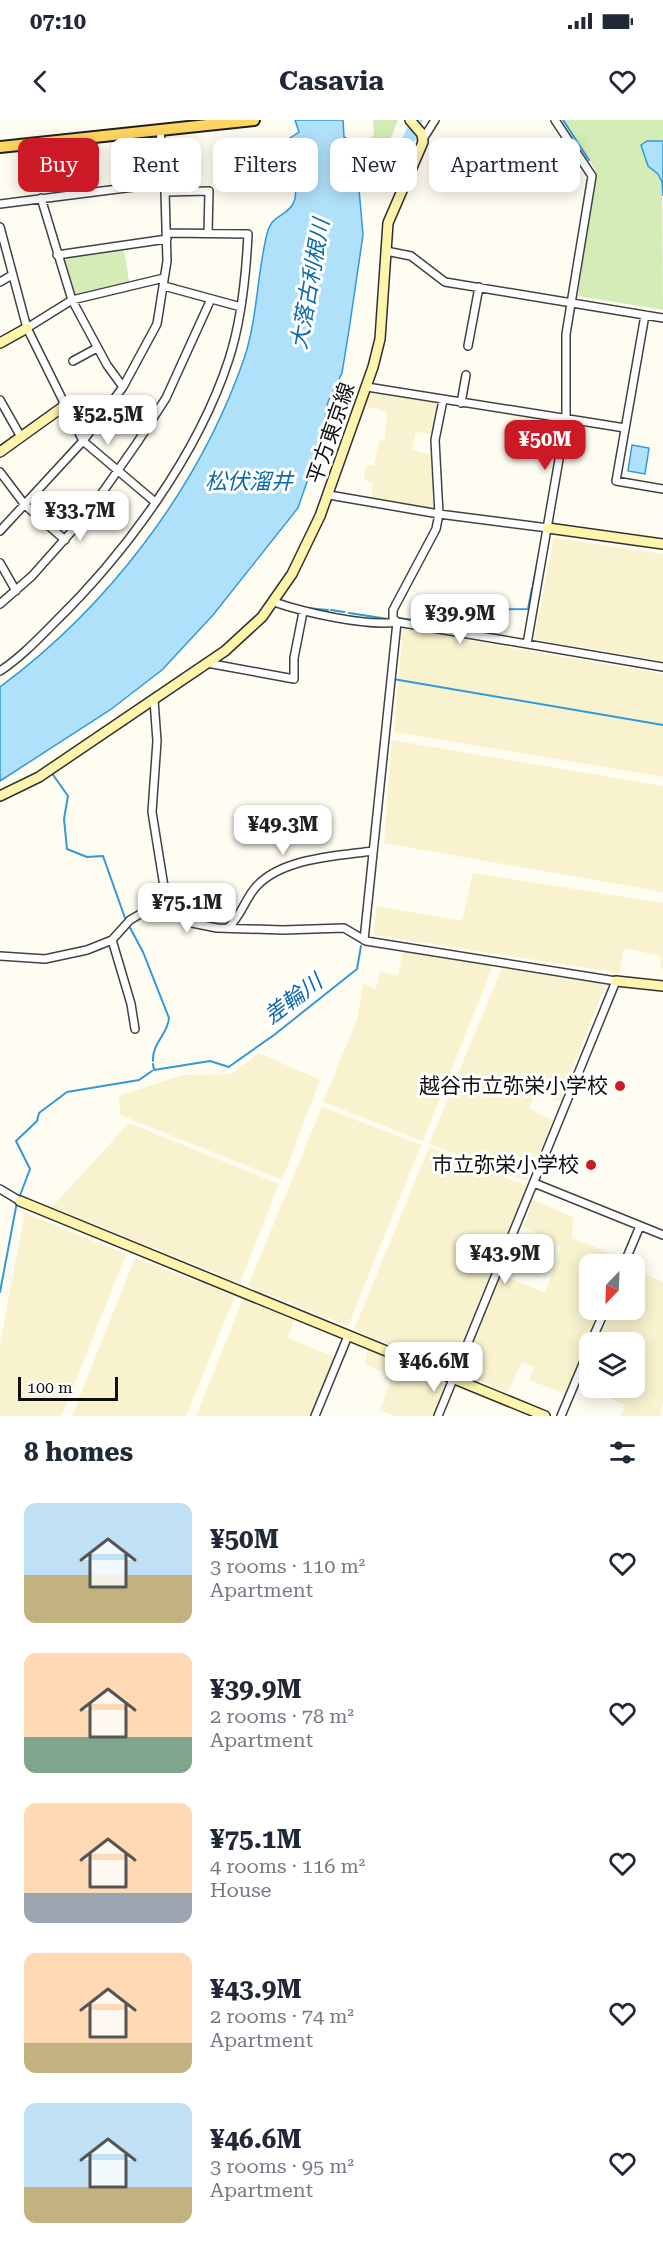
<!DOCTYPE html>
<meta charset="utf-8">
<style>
body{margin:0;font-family:"Roboto Serif","Noto Sans JP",serif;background:#f2f2f3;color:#1f2937;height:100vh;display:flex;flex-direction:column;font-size:22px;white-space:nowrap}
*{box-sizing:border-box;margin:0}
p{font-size:20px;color:#747a83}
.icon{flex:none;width:33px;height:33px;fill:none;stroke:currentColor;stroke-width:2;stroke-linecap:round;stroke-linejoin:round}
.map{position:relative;height:1296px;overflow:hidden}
.side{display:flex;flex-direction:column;background:#fff;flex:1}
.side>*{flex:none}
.guide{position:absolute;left:18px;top:18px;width:627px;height:54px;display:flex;gap:12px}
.needle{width:39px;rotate:203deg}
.tools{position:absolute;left:579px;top:1134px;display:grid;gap:12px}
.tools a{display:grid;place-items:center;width:66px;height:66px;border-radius:12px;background:#fff;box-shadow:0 3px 15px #0003;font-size:30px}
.scale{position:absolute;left:18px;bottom:15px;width:100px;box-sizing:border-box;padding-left:6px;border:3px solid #0f0f0f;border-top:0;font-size:16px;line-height:21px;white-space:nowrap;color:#0f0f0f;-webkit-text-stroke:4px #fff;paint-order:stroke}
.price{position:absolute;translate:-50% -51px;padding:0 14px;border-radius:12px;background:#fff;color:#222;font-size:20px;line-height:39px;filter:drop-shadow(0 2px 3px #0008)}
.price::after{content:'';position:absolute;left:50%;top:36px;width:18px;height:14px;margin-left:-9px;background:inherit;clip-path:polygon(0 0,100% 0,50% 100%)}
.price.selected{background:#cb1a26;color:#fff}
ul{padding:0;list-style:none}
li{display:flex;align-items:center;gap:18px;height:150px;padding:0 24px}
li span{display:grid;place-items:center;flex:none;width:168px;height:120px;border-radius:12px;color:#555}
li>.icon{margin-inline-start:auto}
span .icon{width:72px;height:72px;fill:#fffc;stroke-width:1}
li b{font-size:26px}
h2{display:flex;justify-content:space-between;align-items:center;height:72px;padding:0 24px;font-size:26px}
.chip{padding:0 21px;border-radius:12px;background:#fff;box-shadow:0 3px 15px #0003;font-size:21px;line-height:54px}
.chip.selected{background:#cb1a26;color:#fff}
.status{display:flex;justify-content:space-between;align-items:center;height:42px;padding:0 30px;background:#fff;direction:ltr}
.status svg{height:16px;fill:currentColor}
header{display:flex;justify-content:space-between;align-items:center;height:78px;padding:0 24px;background:#fff;font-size:27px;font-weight:700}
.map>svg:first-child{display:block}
.farmland{fill:#f8f3ce}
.green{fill:#d4edb6}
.water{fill:#b0e1fb;stroke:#3199d9;stroke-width:1.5}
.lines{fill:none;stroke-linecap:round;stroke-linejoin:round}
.stream{stroke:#3199d9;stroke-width:2}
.river{stroke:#b0e1fb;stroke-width:12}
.street-casing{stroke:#424242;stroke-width:10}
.secondary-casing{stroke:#313131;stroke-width:12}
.primary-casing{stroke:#202020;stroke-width:14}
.street{stroke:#fff;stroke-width:7}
.secondary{stroke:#fff4ac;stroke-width:9}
.primary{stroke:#ffd561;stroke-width:10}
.poi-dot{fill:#cb1a26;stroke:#fff;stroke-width:2}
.labels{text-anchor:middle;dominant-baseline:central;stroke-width:6;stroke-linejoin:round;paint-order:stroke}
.street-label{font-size:21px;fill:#0f0f0f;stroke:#fff}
.poi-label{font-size:21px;fill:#0f0f0f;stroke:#fff;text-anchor:end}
.water-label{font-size:22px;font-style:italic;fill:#0d6aac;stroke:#fff}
</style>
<div class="status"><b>07:10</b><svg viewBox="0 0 49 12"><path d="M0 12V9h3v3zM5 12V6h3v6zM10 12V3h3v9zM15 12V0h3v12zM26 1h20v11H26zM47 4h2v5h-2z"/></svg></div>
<header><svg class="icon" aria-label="back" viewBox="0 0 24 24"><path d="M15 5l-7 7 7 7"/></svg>Casavia<svg class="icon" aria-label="heart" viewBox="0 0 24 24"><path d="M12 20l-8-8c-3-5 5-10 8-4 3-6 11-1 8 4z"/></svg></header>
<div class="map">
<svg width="663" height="1296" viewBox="0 0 663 1296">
<rect width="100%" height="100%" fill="#fffcf1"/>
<path class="farmland" d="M 367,273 L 438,283 L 433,314 L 416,312 L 412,330 L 432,335 L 434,388 L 371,378 L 373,363 L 364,360 L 366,345 L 374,345 L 379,321 L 385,319 L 387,292 L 362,285 Z
M 554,418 L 663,434 L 663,541 L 534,519 Z
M 403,509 L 663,554 L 663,657 L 394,612 Z
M 392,620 L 663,666 L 663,772 L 384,723 Z
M 473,753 L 663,783 L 663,849 L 661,849 L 660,836 L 624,828 L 619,853 L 374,815 L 376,786 L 462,801 Z
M 403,831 L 493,846 L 423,1021 L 323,982 L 357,900 L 363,864 L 376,869 L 380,851 L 398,856 Z
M 502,848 L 606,864 L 559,982 L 536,972 L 529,989 L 553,1000 L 527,1061 L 429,1024 Z
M 259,933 L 320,960 L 282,1060 L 120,995 L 119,976 L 183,955 L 231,954 Z
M 322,987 L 421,1025 L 348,1206 L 248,1166 Z
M 129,1003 L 279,1064 L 240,1163 L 52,1087 Z
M 429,1027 L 527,1066 L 451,1249 L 354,1210 Z
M 533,1080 L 573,1097 L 572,1118 L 622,1138 L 620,1144 L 597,1135 L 593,1144 L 590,1144 L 584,1169 L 589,1172 L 590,1190 L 600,1190 L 566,1274 L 529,1260 L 534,1247 L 522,1242 L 507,1273 L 458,1251 L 500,1154 L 545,1173 L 561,1127 L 524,1106 Z
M 25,1093 L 126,1134 L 62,1296 L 0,1296 L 0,1223 Z
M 135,1138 L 235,1176 L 186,1296 L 72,1296 Z
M 635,1150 L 663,1162 L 663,1282 L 660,1296 L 620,1296 L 625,1285 L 576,1263 L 589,1232 L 590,1268 L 634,1268 L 634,1222 L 593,1222 L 607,1190 L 634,1190 Z
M 243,1179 L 294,1200 L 288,1218 L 335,1237 L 312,1296 L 196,1296 Z
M 368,1229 L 447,1263 L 433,1296 L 395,1296 L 380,1290 L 392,1256 L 365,1244 Z"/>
<path class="green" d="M 373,0 L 398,0 L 390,20 L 393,22 L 390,32 L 385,31 L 382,46 L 367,43 L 367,30 L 356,22 L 359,19 L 363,23 L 374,15 Z
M 563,0 L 663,0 L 663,21 L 647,21 L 641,25 L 648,46 L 658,54 L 662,62 L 663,190 L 578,176 L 595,49 Z
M 124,130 L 130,167 L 74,180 L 62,138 Z"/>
<path class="water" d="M 295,0 L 343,0 L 344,17 L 355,23 L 363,115 L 349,210 L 342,253 L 328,282 L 319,327 L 298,388 L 213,495 L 162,550 L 110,590 L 0,661 L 0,567 C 109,486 199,368 244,239 C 257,200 257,157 266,118 C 271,92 283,100 293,84 C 299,72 293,65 290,54 C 288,46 291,35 291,27 L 284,22 L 299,12 Z
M 647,21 L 663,21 L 663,76 L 662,62 L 658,54 L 648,46 L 641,25 Z
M 632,325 L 649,328 L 645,354 L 628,351 Z"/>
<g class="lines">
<path class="stream" d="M 563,0 L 589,40
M 563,214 L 567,187
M 562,295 L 563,270
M 555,344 L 562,302
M 533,464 L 539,435
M 307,488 L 328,490
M 331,490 L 344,492
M 349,493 L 388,499
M 398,498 L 427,502 C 441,492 450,499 463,490 L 528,489 L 532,468
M 393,559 L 663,605
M 51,652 L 68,676 L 64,699 L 67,729 L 87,737 L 103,736 L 125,798
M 128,804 L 143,832 L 169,898 C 168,914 152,923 153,941
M 153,944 L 154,950 L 210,941 L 229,947
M 230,946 L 274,915 L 357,849 L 361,826
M 19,1078 L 30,1049 L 16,1021 L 37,1001 L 39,993 L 67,972 L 139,960 L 152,951
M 0,1172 L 17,1082"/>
<path class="river" d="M 401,37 L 417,0"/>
<g class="street-casing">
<path id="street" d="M 423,19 L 435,0
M 165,72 L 209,71 L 208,113
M 41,78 L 72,180 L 107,245 L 123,267
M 0,84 L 165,63
M 0,107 L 27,208 L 83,321 L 155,382
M 386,131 L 411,136 L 445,162 L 663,198
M 57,135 L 167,119
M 0,162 L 12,155
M 164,166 L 241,187
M 645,195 L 616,361 L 663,369
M 27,208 L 72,180 L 164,158
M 468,226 L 479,167
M 73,241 L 97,228
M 367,267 L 625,308
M 0,280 L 21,317
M 461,283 L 466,255
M 0,352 L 25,385 L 65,420
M 329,375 L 439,394 L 548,408
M 0,411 L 83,321 L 123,267 L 157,204 L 167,141 L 165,72 L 160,10
M 0,443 L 16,471
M 274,482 C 303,492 367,507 397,502 L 663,547
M 0,484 L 32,456 L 88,393 L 137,323 L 166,278 L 211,179
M 527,524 L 566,299 L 566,214 L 592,56 L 555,0
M 207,543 L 294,559 L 294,538 L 303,492
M 0,551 C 20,538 37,520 54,503 C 125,434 198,335 229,239 C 242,199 246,156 248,114 L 167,113
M 154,580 L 157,621 L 152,692 L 166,779 L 175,792 L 187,802 L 217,808 L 283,810 L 344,808 L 366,821 L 616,861 L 438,1296
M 229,807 C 240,796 243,785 252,772 C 275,738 337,736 373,731
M 112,820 L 131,884 L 135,909
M 364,820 L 397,502 L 393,498 L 393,490 L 436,409 L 439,394 L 435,320 L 443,280
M 0,836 L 45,839 L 87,830 L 112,820 L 130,800 L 166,779
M 534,1063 L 663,1115
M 0,1069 L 20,1081
M 624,1144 L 640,1106
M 591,1222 L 605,1190
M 315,1296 L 348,1216
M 561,1296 L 590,1227"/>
</g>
<g class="secondary-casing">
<path id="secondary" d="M 0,223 L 27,208
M 0,332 L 64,286
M 548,408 L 663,424
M 0,676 L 39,657 L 225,531 L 262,497 L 292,454 L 320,396 L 373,247 L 380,219 L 388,103 L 423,22 L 422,14 L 410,0
M 616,861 L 663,866
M 20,1081 L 545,1296"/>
</g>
<g class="primary-casing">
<path id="primary" d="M 0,27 L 254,0"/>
</g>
<use href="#street" class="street"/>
<use href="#secondary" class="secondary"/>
<use href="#primary" class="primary"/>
</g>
<g class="poi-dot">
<circle cx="620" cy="966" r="6"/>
<circle cx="591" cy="1045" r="6"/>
</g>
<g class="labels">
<g class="street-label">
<text transform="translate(331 313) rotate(-71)">平方東京線</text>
</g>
<g class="poi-label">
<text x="608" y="966">越谷市立弥栄小学校</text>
<text x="579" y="1045">市立弥栄小学校</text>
</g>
<g class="water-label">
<text transform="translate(310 164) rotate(-80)">大落古利根川</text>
<text x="249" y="361">松伏溜井</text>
<text transform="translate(293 879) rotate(-37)">差輪川</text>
</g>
</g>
</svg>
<div class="tools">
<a><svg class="needle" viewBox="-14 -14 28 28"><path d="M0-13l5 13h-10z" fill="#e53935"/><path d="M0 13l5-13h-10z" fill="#747a83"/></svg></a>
<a><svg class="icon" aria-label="layers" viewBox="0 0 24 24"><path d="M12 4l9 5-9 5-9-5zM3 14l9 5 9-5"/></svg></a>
</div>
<div class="scale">100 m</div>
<b class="price" style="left:108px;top:326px">¥52.5M</b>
<b class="price selected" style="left:545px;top:351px">¥50M</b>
<b class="price" style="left:80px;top:422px">¥33.7M</b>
<b class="price" style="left:460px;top:525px">¥39.9M</b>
<b class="price" style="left:283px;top:736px">¥49.3M</b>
<b class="price" style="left:187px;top:814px">¥75.1M</b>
<b class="price" style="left:505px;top:1165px">¥43.9M</b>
<b class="price" style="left:434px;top:1273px">¥46.6M</b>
<div class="guide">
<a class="chip selected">Buy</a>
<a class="chip">Rent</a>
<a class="chip">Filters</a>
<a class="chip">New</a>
<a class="chip">Apartment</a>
</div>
</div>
<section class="side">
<h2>8 homes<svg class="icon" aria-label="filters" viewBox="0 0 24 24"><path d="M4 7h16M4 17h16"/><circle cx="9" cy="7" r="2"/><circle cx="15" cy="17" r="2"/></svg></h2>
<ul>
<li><span style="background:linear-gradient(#bfe0f5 60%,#c2b280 0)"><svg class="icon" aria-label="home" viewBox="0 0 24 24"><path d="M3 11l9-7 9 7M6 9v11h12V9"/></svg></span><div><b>¥50M</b><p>3 rooms · 110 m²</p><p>Apartment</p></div><svg class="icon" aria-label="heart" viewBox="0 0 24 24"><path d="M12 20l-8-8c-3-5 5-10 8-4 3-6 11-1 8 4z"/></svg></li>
<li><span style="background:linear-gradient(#ffd9b3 70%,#7fa58c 0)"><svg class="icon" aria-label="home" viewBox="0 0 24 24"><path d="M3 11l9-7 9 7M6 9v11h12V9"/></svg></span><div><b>¥39.9M</b><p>2 rooms · 78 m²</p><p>Apartment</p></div><svg class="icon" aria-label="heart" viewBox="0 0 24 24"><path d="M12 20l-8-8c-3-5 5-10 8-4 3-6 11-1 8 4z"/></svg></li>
<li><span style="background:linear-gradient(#ffd9b3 75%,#9aa5b1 0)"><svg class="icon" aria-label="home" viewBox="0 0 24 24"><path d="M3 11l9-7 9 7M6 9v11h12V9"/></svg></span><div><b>¥75.1M</b><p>4 rooms · 116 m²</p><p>House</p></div><svg class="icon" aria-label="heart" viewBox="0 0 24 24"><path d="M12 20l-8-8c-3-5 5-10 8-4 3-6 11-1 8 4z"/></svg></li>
<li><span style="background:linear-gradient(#ffd9b3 75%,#c2b280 0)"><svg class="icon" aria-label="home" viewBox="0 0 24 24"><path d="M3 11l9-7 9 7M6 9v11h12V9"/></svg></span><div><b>¥43.9M</b><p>2 rooms · 74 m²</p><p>Apartment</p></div><svg class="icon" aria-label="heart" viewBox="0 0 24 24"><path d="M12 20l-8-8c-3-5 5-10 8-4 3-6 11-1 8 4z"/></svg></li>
<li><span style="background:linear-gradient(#bfe0f5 70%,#c2b280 0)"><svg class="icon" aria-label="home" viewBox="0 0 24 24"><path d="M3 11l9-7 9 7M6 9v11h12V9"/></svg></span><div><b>¥46.6M</b><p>3 rooms · 95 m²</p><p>Apartment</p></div><svg class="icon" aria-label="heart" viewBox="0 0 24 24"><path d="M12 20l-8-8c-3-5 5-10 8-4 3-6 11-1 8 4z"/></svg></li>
</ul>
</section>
